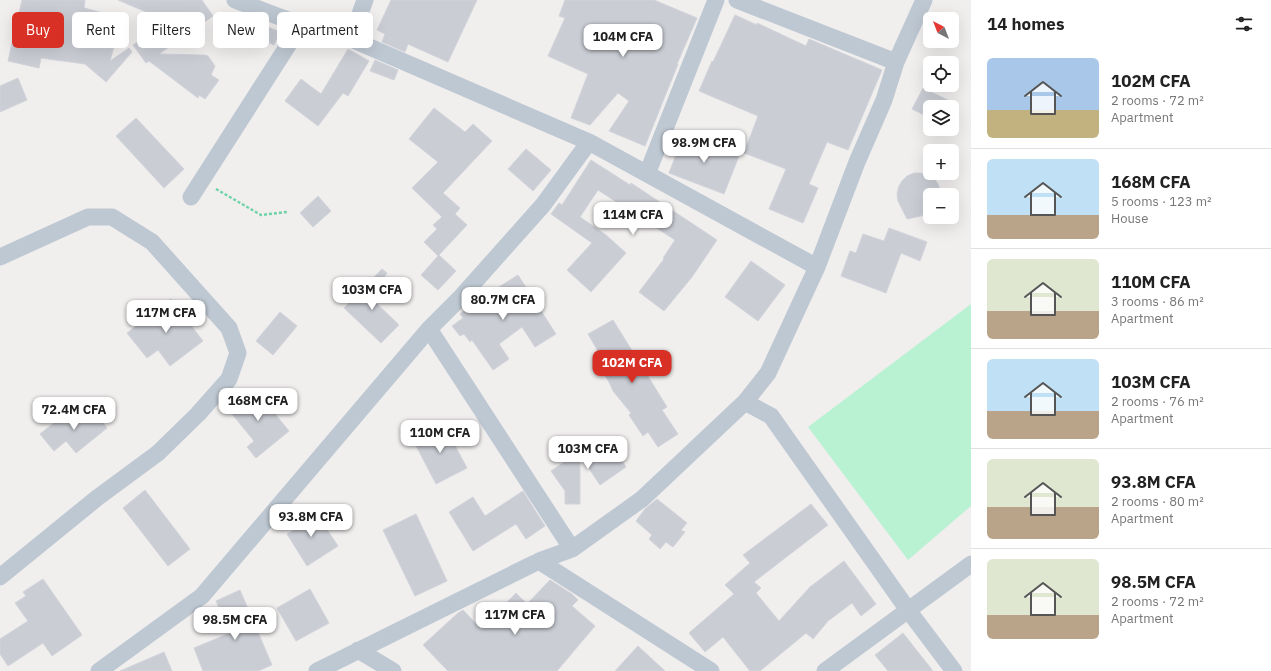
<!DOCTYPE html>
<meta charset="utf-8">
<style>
body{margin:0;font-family:"IBM Plex Sans",sans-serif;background:#f6f6f6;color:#222;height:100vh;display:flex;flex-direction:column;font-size:15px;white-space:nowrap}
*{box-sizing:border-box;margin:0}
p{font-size:13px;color:#767676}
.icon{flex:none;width:22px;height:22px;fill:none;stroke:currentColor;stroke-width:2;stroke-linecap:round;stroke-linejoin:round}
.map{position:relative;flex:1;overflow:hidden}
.drawer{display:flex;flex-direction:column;background:#fff;width:300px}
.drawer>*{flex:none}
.guide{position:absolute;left:12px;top:12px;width:380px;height:36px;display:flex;gap:8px}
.needle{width:26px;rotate:318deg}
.fabs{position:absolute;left:923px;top:12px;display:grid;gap:8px}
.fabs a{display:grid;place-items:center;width:36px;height:36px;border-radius:6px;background:#fff;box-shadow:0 4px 16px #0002;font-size:20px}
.price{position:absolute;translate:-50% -34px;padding:0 9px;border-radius:8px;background:#fff;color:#222;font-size:13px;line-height:26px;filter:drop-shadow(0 1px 2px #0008)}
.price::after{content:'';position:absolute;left:50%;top:24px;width:12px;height:9px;margin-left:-6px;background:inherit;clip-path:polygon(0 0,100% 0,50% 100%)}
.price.on{background:#d93025;color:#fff}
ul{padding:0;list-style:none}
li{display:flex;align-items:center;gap:12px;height:100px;padding:0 16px}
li+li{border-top:1px solid #e0e0e0}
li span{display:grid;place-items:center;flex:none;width:112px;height:80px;border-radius:6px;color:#555}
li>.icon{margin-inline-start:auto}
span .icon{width:48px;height:48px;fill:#fffc;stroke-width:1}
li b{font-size:17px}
h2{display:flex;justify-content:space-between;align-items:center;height:48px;padding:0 16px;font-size:17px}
.tag{padding:0 14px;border-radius:6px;background:#fff;box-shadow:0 4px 16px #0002;font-size:14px;line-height:36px}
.tag.on{background:#d93025;color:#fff}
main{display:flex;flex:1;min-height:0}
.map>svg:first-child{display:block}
.green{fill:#b9f2d3}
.building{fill:#cacdd4;stroke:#d2d4db}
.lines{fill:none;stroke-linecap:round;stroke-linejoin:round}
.path{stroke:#6ed3a8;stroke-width:2.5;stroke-dasharray:3 2;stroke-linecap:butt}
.street{stroke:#bec8d2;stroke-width:17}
</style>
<main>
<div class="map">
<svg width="971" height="671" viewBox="0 0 971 671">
<rect width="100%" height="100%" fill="#f1eeee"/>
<path class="green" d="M 971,304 L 971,506 L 908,560 L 808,427 Z"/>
<path class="building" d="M 22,0 L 85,0 L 84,8 L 122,18 L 110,61 L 129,48 L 132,52 L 106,82 L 85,64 L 41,58 L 39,68 L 8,61 Z
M 118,0 L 202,0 L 213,16 L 159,54 L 204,55 L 208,56 L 215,66 L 211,75 L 219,80 L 205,99 L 199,95 L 198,98 L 149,61 L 146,63 L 133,45 L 167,21 Z
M 391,0 L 477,0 L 448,62 L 410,45 L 408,44 L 405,52 L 382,42 L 385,34 L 377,30 Z
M 565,0 L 654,0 L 697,18 L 677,64 L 678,64 L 645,146 L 609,131 L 629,101 L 618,93 L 590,125 L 571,118 L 588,74 L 548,56 L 565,18 L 559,16 Z
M 237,14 L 280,32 L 274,45 L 231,27 Z
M 735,15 L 757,25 L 757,23 L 806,46 L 809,39 L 882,70 L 848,150 L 827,142 L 809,184 L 818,188 L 803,223 L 769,209 L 786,169 L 744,153 L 758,116 L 699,91 L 712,61 L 713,62 Z
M 348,49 L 369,61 L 348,96 L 343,93 L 318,126 L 285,101 L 301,79 L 321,94 Z
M 375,60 L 398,70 L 394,80 L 370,71 Z
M 18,78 L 27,100 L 0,112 L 0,86 Z
M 923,88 L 956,104 L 952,112 L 952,107 L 930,107 L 930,118 L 912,109 Z
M 434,108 L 465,132 L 473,124 L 492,141 L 443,193 L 460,208 L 455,214 L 467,225 L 439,255 L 456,271 L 438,290 L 421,275 L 438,256 L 424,242 L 437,229 L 433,225 L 442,217 L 412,188 L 438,162 L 409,139 Z
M 136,118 L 184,169 L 164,188 L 116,136 Z
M 684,134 L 739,156 L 724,194 L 669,173 Z
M 526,149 L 551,170 L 533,191 L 508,169 Z
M 591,160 L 630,185 L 631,183 L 717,240 L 692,277 L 664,311 L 639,292 L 664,259 L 663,258 L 675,240 L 598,190 L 580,217 L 606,235 L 626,253 L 591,292 L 567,270 L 592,243 L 551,214 L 559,203 L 562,205 Z
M 914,173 L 921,173 L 934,178 L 938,184 L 942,195 L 930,195 L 930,214 L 907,219 L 898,201 L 897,194 L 899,186 L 902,181 L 907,176 Z
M 318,196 L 331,211 L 313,227 L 300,213 Z
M 889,228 L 927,242 L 920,261 L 901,253 L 886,293 L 841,276 L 850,251 L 856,253 L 863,234 L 884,241 Z
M 751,261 L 785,285 L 758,321 L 725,297 Z
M 382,269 L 387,273 L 371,298 L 399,325 L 381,343 L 344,308 Z
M 518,275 L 556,334 L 535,347 L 522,327 L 499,344 L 509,359 L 493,370 L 472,340 L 470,342 L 464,334 L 460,336 L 452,326 L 463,318 L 460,314 L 475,302 Z
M 171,299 L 203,341 L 170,366 L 158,350 L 147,358 L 127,333 Z
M 280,312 L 297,326 L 273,355 L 256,341 Z
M 613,320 L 667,407 L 662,410 L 678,434 L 658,447 L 648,432 L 643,436 L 629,415 L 631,413 L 613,391 L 610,384 L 597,361 L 602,358 L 588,334 Z
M 254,388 L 289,431 L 256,458 L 247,447 L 254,441 L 228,409 Z
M 93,410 L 107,428 L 76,453 L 66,441 L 54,451 L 40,434 L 69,411 L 78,422 Z
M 443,423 L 467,468 L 436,484 L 413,440 Z
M 610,442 L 626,467 L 600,485 L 580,455 L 580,504 L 565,504 L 565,491 L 551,471 L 590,445 L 595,452 Z
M 145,490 L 190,549 L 168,566 L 123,508 Z
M 523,491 L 545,526 L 526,539 L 516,524 L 473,551 L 449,512 L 473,497 L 485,516 Z
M 657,499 L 687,523 L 681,530 L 685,532 L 673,547 L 666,542 L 660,549 L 649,539 L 652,535 L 636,521 L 645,509 Z
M 811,504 L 828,525 L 754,582 L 761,588 L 756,593 L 779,621 L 810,587 L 844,561 L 876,604 L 861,616 L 852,603 L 828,621 L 813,639 L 806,633 L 760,671 L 750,671 L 723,637 L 705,652 L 689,633 L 734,594 L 725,585 L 750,563 L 743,555 Z
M 309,513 L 311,516 L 316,513 L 338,546 L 307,566 L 287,534 L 294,530 L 291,524 Z
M 416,514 L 447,581 L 415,596 L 383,530 Z
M 43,579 L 82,635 L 52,656 L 43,643 L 8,666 L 0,654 L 0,639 L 28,621 L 15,603 L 26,596 L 23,592 Z
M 550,580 L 572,594 L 578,600 L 572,606 L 595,626 L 557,671 L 448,671 L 423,645 L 458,613 L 463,610 L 481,629 L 516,593 L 527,604 Z
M 310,589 L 329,623 L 296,641 L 277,608 Z
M 240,590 L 272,665 L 258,671 L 203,671 L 194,648 L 230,633 L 216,601 Z
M 903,633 L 933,671 L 888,671 L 875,655 Z
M 638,646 L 665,671 L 615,671 Z
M 164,652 L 172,671 L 120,671 Z"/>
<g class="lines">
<path class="path" d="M 216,189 L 261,215 L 287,212"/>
<path class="street" d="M 235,0 L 301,25 L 351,39 L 589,142 L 817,267
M 737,0 L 896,62
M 351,39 L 365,0
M 647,174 L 716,0
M 191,197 L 301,25
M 0,257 L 88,217 L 112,217 L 152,242 L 229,328 L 238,353 L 229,379 L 198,414 L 158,453 L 97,498 L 0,577
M 429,329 L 572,549
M 745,402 L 771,416 L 908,610 L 954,671
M 539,561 L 711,671
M 358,650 L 393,671
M 99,671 L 202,596 L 429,329 L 461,297 L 543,205 L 589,142
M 317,671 L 539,561 L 572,549 L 642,499 L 745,402 L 768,373 L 817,267 L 857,162 L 884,100 L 896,62 L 924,0
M 825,671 L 971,564"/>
</g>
</svg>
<div class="fabs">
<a><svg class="needle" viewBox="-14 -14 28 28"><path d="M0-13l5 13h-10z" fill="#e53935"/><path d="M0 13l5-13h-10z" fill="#767676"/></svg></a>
<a><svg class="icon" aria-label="locate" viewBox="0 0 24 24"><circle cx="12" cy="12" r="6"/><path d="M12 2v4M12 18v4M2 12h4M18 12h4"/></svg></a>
<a><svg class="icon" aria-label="layers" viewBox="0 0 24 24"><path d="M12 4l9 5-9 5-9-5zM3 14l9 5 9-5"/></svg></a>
<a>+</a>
<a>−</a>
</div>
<b class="price" style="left:623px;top:58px">104M CFA</b>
<b class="price" style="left:704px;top:164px">98.9M CFA</b>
<b class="price" style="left:633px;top:236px">114M CFA</b>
<b class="price" style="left:372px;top:311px">103M CFA</b>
<b class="price" style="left:503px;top:321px">80.7M CFA</b>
<b class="price" style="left:166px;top:334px">117M CFA</b>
<b class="price on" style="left:632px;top:384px">102M CFA</b>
<b class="price" style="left:258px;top:422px">168M CFA</b>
<b class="price" style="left:74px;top:431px">72.4M CFA</b>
<b class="price" style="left:440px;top:454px">110M CFA</b>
<b class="price" style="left:588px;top:470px">103M CFA</b>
<b class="price" style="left:311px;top:538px">93.8M CFA</b>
<b class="price" style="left:515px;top:636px">117M CFA</b>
<b class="price" style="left:235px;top:641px">98.5M CFA</b>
<div class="guide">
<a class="tag on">Buy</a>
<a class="tag">Rent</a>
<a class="tag">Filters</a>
<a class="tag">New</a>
<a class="tag">Apartment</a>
</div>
</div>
<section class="drawer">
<h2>14 homes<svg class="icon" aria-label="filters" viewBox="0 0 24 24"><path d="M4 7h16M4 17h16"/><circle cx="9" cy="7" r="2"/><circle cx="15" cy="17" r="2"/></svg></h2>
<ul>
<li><span style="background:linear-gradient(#a9c7e8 65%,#c2b280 0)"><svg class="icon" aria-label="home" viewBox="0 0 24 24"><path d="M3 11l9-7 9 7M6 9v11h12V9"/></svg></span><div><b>102M CFA</b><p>2 rooms · 72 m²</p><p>Apartment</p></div></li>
<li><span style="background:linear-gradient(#bfe0f5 70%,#b9a48a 0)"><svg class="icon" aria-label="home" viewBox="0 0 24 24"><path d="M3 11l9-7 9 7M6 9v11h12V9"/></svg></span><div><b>168M CFA</b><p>5 rooms · 123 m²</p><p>House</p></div></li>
<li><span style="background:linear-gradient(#dfe7d0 65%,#b9a48a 0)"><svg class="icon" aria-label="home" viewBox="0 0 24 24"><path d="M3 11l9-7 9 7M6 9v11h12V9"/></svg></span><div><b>110M CFA</b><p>3 rooms · 86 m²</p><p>Apartment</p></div></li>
<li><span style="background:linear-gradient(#bfe0f5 65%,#b9a48a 0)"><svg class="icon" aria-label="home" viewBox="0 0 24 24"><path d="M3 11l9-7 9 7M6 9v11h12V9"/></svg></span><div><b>103M CFA</b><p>2 rooms · 76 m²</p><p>Apartment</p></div></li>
<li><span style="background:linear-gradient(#dfe7d0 60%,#b9a48a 0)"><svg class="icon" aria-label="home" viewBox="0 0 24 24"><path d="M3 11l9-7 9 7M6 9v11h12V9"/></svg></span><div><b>93.8M CFA</b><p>2 rooms · 80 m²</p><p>Apartment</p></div></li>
<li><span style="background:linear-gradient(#dfe7d0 70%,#b9a48a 0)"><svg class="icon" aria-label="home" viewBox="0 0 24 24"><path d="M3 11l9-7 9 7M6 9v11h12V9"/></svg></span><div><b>98.5M CFA</b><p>2 rooms · 72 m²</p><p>Apartment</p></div></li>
</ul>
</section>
</main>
